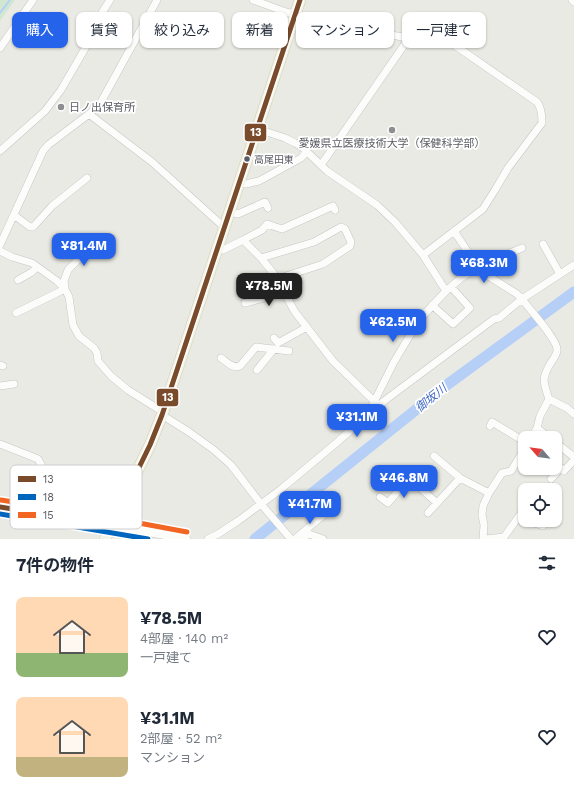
<!DOCTYPE html>
<html lang="ja">
<meta charset="utf-8">
<style>
body{margin:0;font-family:"Work Sans","Noto Sans JP",sans-serif;background:#f6f6f7;color:#1f2937;height:100vh;display:flex;flex-direction:column;font-size:15px;white-space:nowrap}
*{box-sizing:border-box;margin:0}
p{font-size:13px;color:#747a83}
.icon{flex:none;width:22px;height:22px;fill:none;stroke:currentColor;stroke-width:2;stroke-linecap:round;stroke-linejoin:round}
.map{position:relative;height:539px;overflow:hidden}
.panel{display:flex;flex-direction:column;background:#fff;flex:1}
.panel>*{flex:none}
.banner{position:absolute;left:12px;top:12px;width:550px;height:36px;display:flex;gap:8px}
.needle{width:26px;rotate:298deg}
.fabs{position:absolute;left:518px;top:431px;display:grid;gap:8px}
.fabs a{display:grid;place-items:center;width:44px;height:44px;border-radius:8px;background:#fff;box-shadow:0 1px 3px #0004;font-size:20px}
.price{position:absolute;translate:-50% -34px;padding:0 9px;border-radius:8px;background:#2563eb;color:#fff;font-size:13px;line-height:26px;filter:drop-shadow(0 1px 2px #0008)}
.price::after{content:'';position:absolute;left:50%;top:24px;width:12px;height:9px;margin-left:-6px;background:inherit;clip-path:polygon(0 0,100% 0,50% 100%)}
.price.selected{background:#222;color:#fff}
ul{padding:0;list-style:none}
li{display:flex;align-items:center;gap:12px;height:100px;padding:0 16px}
li span{display:grid;place-items:center;flex:none;width:112px;height:80px;border-radius:8px;color:#555}
li>.icon{margin-inline-start:auto}
span .icon{width:48px;height:48px;fill:#fffc;stroke-width:1}
li b{font-size:17px}
h2{display:flex;justify-content:space-between;align-items:center;height:48px;padding:0 16px;font-size:17px}
.pill{padding:0 14px;border-radius:8px;background:#fff;box-shadow:0 1px 3px #0004;font-size:14px;line-height:36px}
.pill.selected{background:#2563eb;color:#fff}
.map>svg:first-child{display:block}
.green{fill:#d1e7d2}
.lines{fill:none;stroke-linecap:round;stroke-linejoin:round}
.stream{stroke:#b6cff7;stroke-width:2}
.river{stroke:#b6cff7;stroke-width:11}
.minor-casing{stroke:#c6c6c6;stroke-width:8}
.tertiary-casing{stroke:#c6c6c6;stroke-width:9}
.secondary-casing{stroke:#c6c7c6;stroke-width:10}
.primary-casing{stroke:#d2cfb1;stroke-width:12}
.minor{stroke:#fcfcfb;stroke-width:7}
.tertiary{stroke:#fcfcfb;stroke-width:8}
.secondary{stroke:#fcfcfb;stroke-width:9}
.primary{stroke:#f2f2e7;stroke-width:11}
.bus-1-casing{stroke:#fff;stroke-width:8}
.bus-2-casing{stroke:#fff;stroke-width:8}
.bus-3-casing{stroke:#fff;stroke-width:8}
.bus-1{stroke:#7a4b2a;stroke-width:5}
.bus-2{stroke:#0065bd;stroke-width:5}
.bus-3{stroke:#f26522;stroke-width:5}
.poi-dot{fill:#8c8e90;stroke:#fff;stroke-width:1.5}
.bus-dot{fill:#5a5c63;stroke:#fff;stroke-width:1.5}
.labels{text-anchor:middle;dominant-baseline:central;stroke-width:3.5;stroke-linejoin:round;paint-order:stroke}
.bus-label{font-size:10px;fill:#5a5c63;stroke:#fff;text-anchor:start}
.poi-label{font-size:11px;fill:#5a5c63;stroke:#fff;text-anchor:start}
.water-label{font-size:12px;font-style:italic;fill:#4169c4;stroke:#fff}
.key{fill:#fff;stroke:#ceced0;stroke-width:1}
.key-label{font-size:11px;fill:#5a5c63}
.line-badge{stroke:#fff;stroke-width:1.5}
.badge-label{font-size:11px;text-anchor:middle;font-weight:bold;fill:#fff}
</style>
<div class="map">
<svg width="574" height="539" viewBox="0 0 574 539">
<rect width="100%" height="100%" fill="#eaeae4"/>
<path class="green" d="M 0,0 L 15,0 L 0,21 Z"/>
<g class="lines">
<path class="stream" d="M 0,13 L 10,0"/>
<path class="river" d="M 255,539 L 448,384 L 574,292"/>
<g class="minor-casing">
<path id="minor" d="M 253,0 L 286,12 L 319,20 L 349,28 L 409,38
M 572,0 L 574,2
M 0,48 L 33,0
M 89,114 L 152,162 L 225,228
M 258,129 L 285,138 L 295,143 L 302,147 L 327,171 L 377,205 L 395,222 L 423,255 L 446,291
M 0,151 L 45,111 L 61,90 L 87,45 L 101,14 L 110,0
M 321,165 L 409,38 L 417,38 L 450,42 L 537,102 C 541,107 542,116 542,123 L 508,168 L 495,190 L 483,209 L 423,255
M 240,183 L 246,184 L 259,181 L 301,158 L 307,152
M 230,212 L 238,214 L 265,202 L 268,208
M 14,215 L 30,227 L 32,227 L 34,226 L 52,206 L 87,178
M 454,231 L 478,267 L 491,259 L 498,258 L 522,248
M 243,240 L 262,230 L 267,224 L 282,229 L 333,206 L 335,210
M 543,244 L 560,274
M 0,245 L 43,151 L 48,145 L 89,114 L 100,104 L 157,0
M 218,249 L 223,250 L 243,240 L 261,258 L 274,274 L 295,312 L 333,361 L 374,401
M 0,251 L 12,257 L 32,263 L 57,281 L 65,289 L 69,297 L 73,325 L 79,336 L 94,348 L 97,353 L 98,361 L 111,376 L 128,390 L 163,412
M 261,258 L 314,242 L 341,227 L 345,229 L 351,242 L 350,246 L 323,264 L 277,279
M 18,280 L 32,272 L 37,267
M 245,303 C 260,299 270,298 281,287
M 432,305 L 453,324 L 470,308 L 451,287
M 16,313 L 65,289 L 64,281 L 68,270 L 95,242
M 274,338 L 278,343 L 307,327
M 221,358 C 227,362 233,369 240,366 L 256,347 L 289,351
M 0,365 L 3,366
M 257,370 L 274,349
M 0,386 L 14,384
M 549,399 L 567,408 L 574,414
M 369,412 L 394,362 L 419,320 L 446,291 L 461,278 L 478,267 L 482,272 L 517,294 L 522,299 C 529,309 558,340 557,350 C 557,354 554,358 552,361 C 541,378 543,382 549,399 L 540,416 L 537,428 L 531,438
M 162,415 L 189,432 L 214,450 L 231,465 L 261,504 L 291,539
M 490,426 L 492,422 L 525,442
M 537,428 L 550,438
M 555,442 L 574,457
M 0,444 L 38,459 L 49,479 L 36,513
M 434,456 L 460,478 L 489,493
M 551,479 L 561,468 L 564,471 L 574,460
M 380,497 L 388,503 L 409,478 L 437,503
M 428,513 L 460,478
M 526,520 L 543,526 L 545,522
M 208,539 L 218,534 L 238,521 L 280,490 L 335,444 L 384,401 L 494,319 L 499,318 L 522,299 L 574,265
M 295,539 L 327,512
M 301,539 L 309,534 L 323,539
M 483,539 L 484,525 L 482,515 L 483,506 L 489,493 L 502,473 L 511,471 L 525,448
M 486,539 L 504,537 L 525,508"/>
</g>
<g class="tertiary-casing">
<path id="tertiary" d="M 111,525 L 186,539"/>
</g>
<g class="secondary-casing">
<path id="secondary" d="M 0,507 L 111,525"/>
</g>
<g class="primary-casing">
<path id="primary" d="M 105,539 L 111,525 L 150,445 L 162,415 L 300,0"/>
</g>
<use href="#minor" class="minor"/>
<use href="#tertiary" class="tertiary"/>
<use href="#secondary" class="secondary"/>
<use href="#primary" class="primary"/>
<g class="bus-1-casing">
<path id="bus-1" d="M 0,507 L 111,525
M 111,525 L 150,445 L 162,415 L 300,0"/>
</g>
<g class="bus-2-casing">
<path id="bus-2" d="M 0,514 L 148,539"/>
</g>
<g class="bus-3-casing">
<path id="bus-3" d="M 1,500 L 112,518 L 187,532"/>
</g>
<use href="#bus-1" class="bus-1"/>
<use href="#bus-2" class="bus-2"/>
<use href="#bus-3" class="bus-3"/>
</g>
<g class="poi-dot">
<circle cx="61" cy="107" r="4"/>
<circle cx="392" cy="130" r="4"/>
</g>
<circle class="bus-dot" cx="247" cy="159" r="3.5"/>
<g class="labels">
<g class="bus-label">
<text x="254" y="159">高尾田東</text>
</g>
<g class="poi-label">
<text x="69" y="107">日ノ出保育所</text>
<text x="392" y="143" text-anchor="middle">愛媛県立医療技術大学（保健科学部）</text>
</g>
<g class="water-label">
<text transform="translate(431 398) rotate(-39)">御坂川</text>
</g>
</g>
<rect x="10" y="465" width="132" height="64" rx="6" class="key"/>
<rect x="18" y="476" width="18" height="6" fill="#7a4b2a"/>
<rect x="18" y="494" width="18" height="6" fill="#0065bd"/>
<rect x="18" y="512" width="18" height="6" fill="#f26522"/>
<g class="key-label">
<text x="43" y="483">13</text>
<text x="43" y="501">18</text>
<text x="43" y="519">15</text>
</g>
<g class="line-badge">
<rect x="244" y="123" width="23" height="19" rx="4" fill="#7a4b2a"/>
<rect x="156" y="388" width="23" height="19" rx="4" fill="#7a4b2a"/>
</g>
<g class="badge-label">
<text x="256" y="136">13</text>
<text x="168" y="401">13</text>
</g>
</svg>
<div class="fabs">
<a><svg class="needle" viewBox="-14 -14 28 28"><path d="M0-13l5 13h-10z" fill="#e53935"/><path d="M0 13l5-13h-10z" fill="#747a83"/></svg></a>
<a><svg class="icon" aria-label="locate" viewBox="0 0 24 24"><circle cx="12" cy="12" r="6"/><path d="M12 2v4M12 18v4M2 12h4M18 12h4"/></svg></a>
</div>
<b class="price" style="left:84px;top:267px">¥81.4M</b>
<b class="price" style="left:484px;top:284px">¥68.3M</b>
<b class="price selected" style="left:269px;top:307px">¥78.5M</b>
<b class="price" style="left:393px;top:343px">¥62.5M</b>
<b class="price" style="left:357px;top:438px">¥31.1M</b>
<b class="price" style="left:404px;top:499px">¥46.8M</b>
<b class="price" style="left:310px;top:525px">¥41.7M</b>
<div class="banner">
<a class="pill selected">購入</a>
<a class="pill">賃貸</a>
<a class="pill">絞り込み</a>
<a class="pill">新着</a>
<a class="pill">マンション</a>
<a class="pill">一戸建て</a>
</div>
</div>
<section class="panel">
<h2>7件の物件<svg class="icon" aria-label="filters" viewBox="0 0 24 24"><path d="M4 7h16M4 17h16"/><circle cx="9" cy="7" r="2"/><circle cx="15" cy="17" r="2"/></svg></h2>
<ul>
<li><span style="background:linear-gradient(#ffd9b3 70%,#8fb573 0)"><svg class="icon" aria-label="home" viewBox="0 0 24 24"><path d="M3 11l9-7 9 7M6 9v11h12V9"/></svg></span><div><b>¥78.5M</b><p>4部屋 · 140 m²</p><p>一戸建て</p></div><svg class="icon" aria-label="heart" viewBox="0 0 24 24"><path d="M12 20l-8-8c-3-5 5-10 8-4 3-6 11-1 8 4z"/></svg></li>
<li><span style="background:linear-gradient(#ffd9b3 75%,#c2b280 0)"><svg class="icon" aria-label="home" viewBox="0 0 24 24"><path d="M3 11l9-7 9 7M6 9v11h12V9"/></svg></span><div><b>¥31.1M</b><p>2部屋 · 52 m²</p><p>マンション</p></div><svg class="icon" aria-label="heart" viewBox="0 0 24 24"><path d="M12 20l-8-8c-3-5 5-10 8-4 3-6 11-1 8 4z"/></svg></li>
</ul>
</section>
